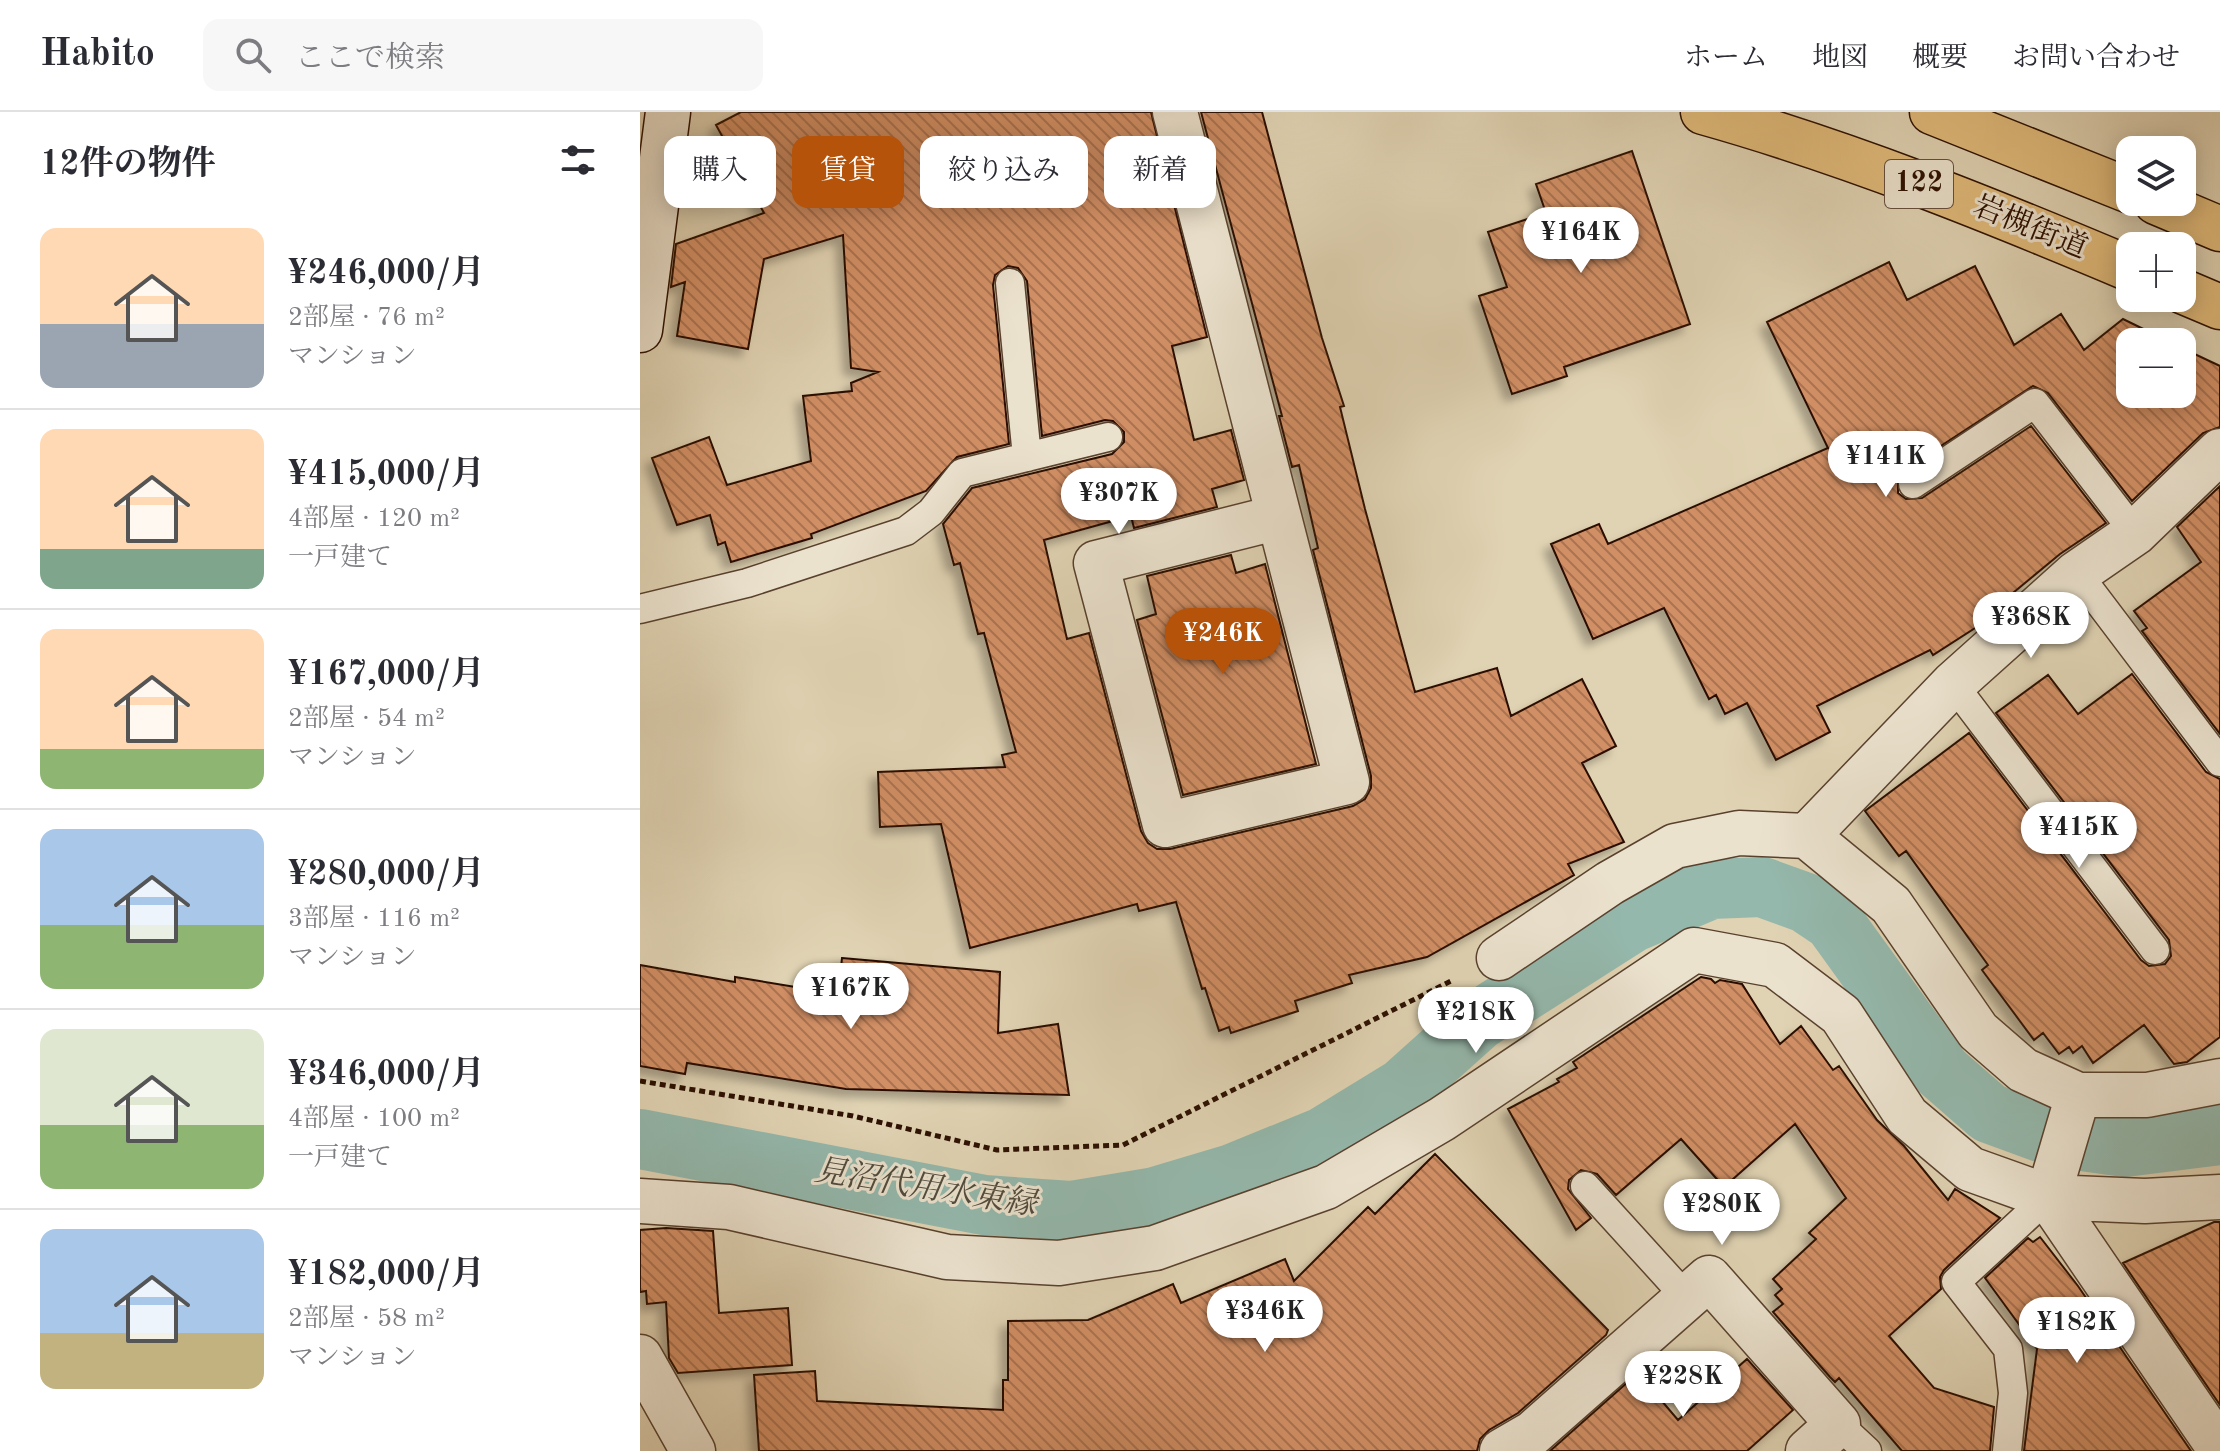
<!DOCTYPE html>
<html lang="ja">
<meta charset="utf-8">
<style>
body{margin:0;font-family:"Old Standard TT","Noto Serif JP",serif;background:#f7f7f7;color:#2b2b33;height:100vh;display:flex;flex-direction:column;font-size:30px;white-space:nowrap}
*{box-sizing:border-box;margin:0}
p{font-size:26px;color:#7c7c81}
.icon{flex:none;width:44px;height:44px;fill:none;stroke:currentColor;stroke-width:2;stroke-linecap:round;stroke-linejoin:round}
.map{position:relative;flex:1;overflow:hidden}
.panel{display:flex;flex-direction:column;background:#fff;width:640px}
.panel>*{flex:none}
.guide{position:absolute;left:24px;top:24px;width:760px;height:72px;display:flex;gap:16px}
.buttons{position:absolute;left:1476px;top:24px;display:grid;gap:16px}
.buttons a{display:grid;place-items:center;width:80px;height:80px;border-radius:16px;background:#fff;box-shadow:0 4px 20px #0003;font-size:40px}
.price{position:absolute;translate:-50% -68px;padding:0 18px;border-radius:28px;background:#fff;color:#222;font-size:26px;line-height:52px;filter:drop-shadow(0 2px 4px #0008)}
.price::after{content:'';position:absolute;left:50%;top:48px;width:24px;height:18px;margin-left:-12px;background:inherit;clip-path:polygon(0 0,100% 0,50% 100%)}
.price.on{background:#b45309;color:#fff}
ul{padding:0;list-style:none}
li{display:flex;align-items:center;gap:24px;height:200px;padding:0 40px}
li+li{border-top:2px solid #e1e1e2}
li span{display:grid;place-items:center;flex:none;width:224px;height:160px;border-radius:16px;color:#555}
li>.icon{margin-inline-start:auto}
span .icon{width:96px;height:96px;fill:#fffc;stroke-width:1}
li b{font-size:34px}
h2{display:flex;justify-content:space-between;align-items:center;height:96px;padding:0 40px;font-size:34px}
.tag{padding:0 28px;border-radius:16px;background:#fff;box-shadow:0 4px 20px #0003;font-size:28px;line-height:72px}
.tag.on{background:#b45309;color:#fff}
header{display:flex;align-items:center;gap:48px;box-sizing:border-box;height:112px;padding:0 40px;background:#fff;border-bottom:2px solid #e1e1e2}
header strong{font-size:38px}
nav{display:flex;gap:44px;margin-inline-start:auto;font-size:28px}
.search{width:560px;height:72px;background:#f7f7f7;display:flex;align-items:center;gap:20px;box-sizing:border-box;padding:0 28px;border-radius:16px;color:#7c7c81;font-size:30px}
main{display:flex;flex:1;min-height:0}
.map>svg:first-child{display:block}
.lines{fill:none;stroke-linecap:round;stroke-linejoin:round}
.canal{stroke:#94b8ac;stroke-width:60}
.building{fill:url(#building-back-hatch);stroke:#2c1001;stroke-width:2;filter:url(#shadow)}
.lane-casing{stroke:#59412e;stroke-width:31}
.street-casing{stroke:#59412e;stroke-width:47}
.secondary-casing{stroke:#2c1001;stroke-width:47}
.highway-casing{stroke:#2c1001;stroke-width:47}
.path{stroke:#2c1001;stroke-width:5;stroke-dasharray:6 4;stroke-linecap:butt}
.lane{stroke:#ebe2ce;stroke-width:28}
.street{stroke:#ebe2ce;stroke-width:44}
.secondary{stroke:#ebe2ce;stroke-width:44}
.highway{stroke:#e0ba7a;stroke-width:44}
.labels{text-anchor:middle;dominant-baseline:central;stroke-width:6;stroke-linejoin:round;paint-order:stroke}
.shield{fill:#ebe2ce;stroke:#654f3e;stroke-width:2}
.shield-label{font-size:28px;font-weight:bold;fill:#2c1001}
.street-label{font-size:30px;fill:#2c1001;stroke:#ebe2ce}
.water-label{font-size:32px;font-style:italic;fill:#504b3d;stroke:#ebe2ce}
</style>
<header>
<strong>Habito</strong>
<div class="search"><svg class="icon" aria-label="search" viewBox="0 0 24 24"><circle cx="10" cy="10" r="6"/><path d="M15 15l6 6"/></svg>ここで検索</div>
<nav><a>ホーム</a><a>地図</a><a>概要</a><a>お問い合わせ</a></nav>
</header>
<main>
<section class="panel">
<h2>12件の物件<svg class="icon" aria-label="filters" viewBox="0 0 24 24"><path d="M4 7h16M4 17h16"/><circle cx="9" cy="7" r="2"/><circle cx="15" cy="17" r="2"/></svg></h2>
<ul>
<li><span style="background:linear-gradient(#ffd9b3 60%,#9aa5b1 0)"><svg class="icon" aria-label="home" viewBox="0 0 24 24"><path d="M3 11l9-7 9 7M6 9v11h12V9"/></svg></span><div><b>¥246,000/月</b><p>2部屋 · 76 m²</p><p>マンション</p></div></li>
<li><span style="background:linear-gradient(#ffd9b3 75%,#7fa58c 0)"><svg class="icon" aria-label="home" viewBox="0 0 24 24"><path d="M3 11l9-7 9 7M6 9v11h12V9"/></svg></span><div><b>¥415,000/月</b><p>4部屋 · 120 m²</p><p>一戸建て</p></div></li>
<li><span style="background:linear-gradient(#ffd9b3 75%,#8fb573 0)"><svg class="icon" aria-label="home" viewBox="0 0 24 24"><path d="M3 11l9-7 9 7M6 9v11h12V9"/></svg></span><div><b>¥167,000/月</b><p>2部屋 · 54 m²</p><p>マンション</p></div></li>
<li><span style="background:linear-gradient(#a9c7e8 60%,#8fb573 0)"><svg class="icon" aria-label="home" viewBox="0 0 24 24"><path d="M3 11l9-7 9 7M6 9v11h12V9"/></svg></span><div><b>¥280,000/月</b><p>3部屋 · 116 m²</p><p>マンション</p></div></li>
<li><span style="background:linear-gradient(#dfe7d0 60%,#8fb573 0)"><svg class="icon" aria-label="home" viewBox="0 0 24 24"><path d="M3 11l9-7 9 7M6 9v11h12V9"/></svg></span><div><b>¥346,000/月</b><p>4部屋 · 100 m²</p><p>一戸建て</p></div></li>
<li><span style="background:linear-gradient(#a9c7e8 65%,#c2b280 0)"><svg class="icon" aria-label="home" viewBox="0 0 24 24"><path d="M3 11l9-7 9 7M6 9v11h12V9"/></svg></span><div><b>¥182,000/月</b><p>2部屋 · 58 m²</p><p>マンション</p></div></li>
</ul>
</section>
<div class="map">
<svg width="1580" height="1339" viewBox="0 0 1580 1339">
<defs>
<pattern id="building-back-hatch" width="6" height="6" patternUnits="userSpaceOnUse" patternTransform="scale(2)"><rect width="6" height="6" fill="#d18f65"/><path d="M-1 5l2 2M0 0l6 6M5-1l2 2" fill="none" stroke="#aa7351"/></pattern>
<filter id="shadow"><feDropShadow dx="-7" dy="7" stdDeviation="4" flood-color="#0004"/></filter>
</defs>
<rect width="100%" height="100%" fill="#e0d3b3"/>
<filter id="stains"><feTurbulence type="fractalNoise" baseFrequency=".0025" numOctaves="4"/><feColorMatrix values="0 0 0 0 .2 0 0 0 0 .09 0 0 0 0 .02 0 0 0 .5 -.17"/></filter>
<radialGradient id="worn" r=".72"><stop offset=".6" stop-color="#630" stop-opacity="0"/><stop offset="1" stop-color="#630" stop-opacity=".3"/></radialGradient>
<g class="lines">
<path class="canal" d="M 0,1027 L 344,1093 L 431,1099 L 515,1085 L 592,1062 L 683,1025 L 763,976 L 839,908 L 993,810 L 1071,777 L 1122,775 L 1166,791 L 1193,809 L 1302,960 L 1349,1001 L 1414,1025 L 1485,1035 L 1580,1023"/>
</g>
<path class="building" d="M 101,0 L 511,0 L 567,225 L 532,234 L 554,328 L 591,318 L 604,368 L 572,377 L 577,395 L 494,416 L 491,404 L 404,428 L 427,527 L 449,521 L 501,719 L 508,731 L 517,737 L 530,737 L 713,694 L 725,687 L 731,676 L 731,664 L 673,438 L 678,436 L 659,353 L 652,355 L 639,304 L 642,304 L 561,0 L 622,0 L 682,226 L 704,294 L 700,295 L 725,397 L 775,580 L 857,556 L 871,604 L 942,567 L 976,634 L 942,651 L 984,730 L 928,752 L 934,763 L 787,845 L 709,863 L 712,871 L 655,889 L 658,899 L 591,921 L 589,915 L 579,919 L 565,876 L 562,877 L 536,790 L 499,799 L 497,792 L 330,836 L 301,712 L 240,715 L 238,660 L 365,655 L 362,643 L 376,640 L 344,521 L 338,522 L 320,451 L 314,453 L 303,412 L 332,376 L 472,342 L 484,330 L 484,320 L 473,309 L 465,308 L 402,324 L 387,169 L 378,156 L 368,154 L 355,163 L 353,173 L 369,332 L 317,345 L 286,379 L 171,422 L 172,426 L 91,450 L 85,430 L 78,433 L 70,403 L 37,413 L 12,346 L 69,325 L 87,373 L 171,349 L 163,284 L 212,279 L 211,271 L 238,260 L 211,256 L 203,123 L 124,147 L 108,237 L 37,224 L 45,170 L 31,175 L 36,132 L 124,101 L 76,13 Z
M 992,39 L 1050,212 L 924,255 L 927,264 L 872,282 L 839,184 L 867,175 L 848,120 L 906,101 L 896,72 Z
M 1249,150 L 1267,188 L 1335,154 L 1374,233 L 1421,202 L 1444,238 L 1483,207 L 1530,230 L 1490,230 L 1490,282 L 1542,282 L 1542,236 L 1580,254 L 1580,315 L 1563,321 L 1492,389 L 1408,281 L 1393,274 L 1264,358 L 1258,365 L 1258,381 L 1266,387 L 1282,386 L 1391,314 L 1466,411 L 1420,442 L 1356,495 L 1358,498 L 1346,509 L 1293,543 L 1290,538 L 1177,594 L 1190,620 L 1136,648 L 1107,591 L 1085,602 L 1076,583 L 1069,587 L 1024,496 L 953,527 L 911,432 L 959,412 L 968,432 L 1188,336 L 1127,210 Z
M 1580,374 L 1580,622 L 1502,519 L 1507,516 L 1494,499 L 1561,450 L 1537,415 Z
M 591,443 L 596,461 L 625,452 L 676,652 L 543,683 L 497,508 L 516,502 L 507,464 Z
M 1492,562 L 1566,660 L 1580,667 L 1580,925 L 1547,950 L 1534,952 L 1504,913 L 1453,951 L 1442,934 L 1433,941 L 1429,935 L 1419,942 L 1403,921 L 1394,928 L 1342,858 L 1348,853 L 1266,739 L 1259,744 L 1225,699 L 1329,621 L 1501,848 L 1509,854 L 1525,852 L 1531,844 L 1529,828 L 1356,601 L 1408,563 L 1438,602 Z
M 202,846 L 360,860 L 358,921 L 418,912 L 429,983 L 206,977 L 47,951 L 45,962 L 0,954 L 0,853 L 95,870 L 95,865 L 198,882 Z
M 1061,865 L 1071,867 L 1075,871 L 1080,868 L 1102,872 L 1140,932 L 1161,914 L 1193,958 L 1199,954 L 1237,1008 L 1264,1034 L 1308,1088 L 1315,1077 L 1360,1106 L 1304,1158 L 1300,1165 L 1301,1177 L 1249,1224 L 1294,1276 L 1354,1295 L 1350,1339 L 1262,1339 L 1199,1266 L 1195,1270 L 1190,1265 L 1133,1200 L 1143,1192 L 1135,1183 L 1142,1177 L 1133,1167 L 1176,1127 L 1169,1121 L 1206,1086 L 1155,1012 L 1084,1075 L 1041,1027 L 976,1083 L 957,1062 L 941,1058 L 929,1068 L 928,1077 L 951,1106 L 936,1118 L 868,997 L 919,970 L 917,967 L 937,956 L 933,950 Z
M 795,1042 L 968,1218 L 966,1223 L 878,1301 L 849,1318 L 840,1327 L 837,1339 L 119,1339 L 114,1263 L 175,1259 L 177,1289 L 363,1298 L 363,1268 L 368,1268 L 368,1209 L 448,1208 L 533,1172 L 541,1191 L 645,1147 L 654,1169 L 728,1095 L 735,1102 Z
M 1574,1110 L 1580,1110 L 1580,1293 L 1483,1151 Z
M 26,1116 L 73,1119 L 79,1201 L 148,1196 L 152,1253 L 38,1261 L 29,1246 L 26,1190 L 7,1192 L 6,1179 L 0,1180 L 0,1118 Z
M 1400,1125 L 1438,1174 L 1551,1339 L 1384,1339 L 1397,1237 L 1345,1166 L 1388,1126 L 1393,1130 Z
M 1107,1247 L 1153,1298 L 1107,1339 L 910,1339 L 998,1261 L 1038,1308 Z"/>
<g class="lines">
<g class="lane-casing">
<path id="lane" d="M 370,171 L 387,345
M 1273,372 L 1395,291 L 1495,421
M 1437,461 L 1580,650
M 0,497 L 107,471 L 266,419 L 291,400 L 322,361 L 468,325
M 1313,572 L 1515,838
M 945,1074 L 1045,1184
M 1198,1312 L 1227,1339
M 1367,1339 L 1373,1281 L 1368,1237 L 1316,1170 L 1408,1085"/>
</g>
<g class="street-casing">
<path id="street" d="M 535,0 L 707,670 L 525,713 L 456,451 L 639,405
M 1167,724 L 1313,572 L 1437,461 L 1495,421 L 1580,339
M 859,846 L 970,771 L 1035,734 L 1099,721 L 1167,724 L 1251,793 L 1338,919 L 1383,958 L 1438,983 L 1507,983 L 1580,969
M 1438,983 L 1408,1085 L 1580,1337
M 0,1089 L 89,1095 L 307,1145 L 419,1151 L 515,1136 L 686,1075 L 802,1007 L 1054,838 L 1135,853 L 1201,903 L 1267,1004 L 1330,1057 L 1408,1085 L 1505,1089 L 1580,1085
M 0,1245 L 53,1339
M 862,1339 L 893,1321 L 1069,1166 L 1198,1312 L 1168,1339"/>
</g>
<g class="secondary-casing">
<path id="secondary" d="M 0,218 L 28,0"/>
</g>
<g class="highway-casing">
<path id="highway" d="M 1063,0 C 1209,41 1350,98 1490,157
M 1292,0 L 1490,79
M 1516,90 L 1580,117
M 1542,179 L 1580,195"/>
</g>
<path class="path" d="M 0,969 L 213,1004 L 357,1038 L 483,1033 L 813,868"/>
<use href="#lane" class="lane"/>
<use href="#street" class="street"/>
<use href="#secondary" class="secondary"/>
<use href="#highway" class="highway"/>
</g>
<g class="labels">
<rect class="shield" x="1245" y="48" width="68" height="48" rx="6"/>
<g class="shield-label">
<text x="1279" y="72">122</text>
</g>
<g class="street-label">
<text transform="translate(1390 116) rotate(22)">岩槻街道</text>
</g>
<g class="water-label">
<text transform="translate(285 1077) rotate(9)">見沼代用水東縁</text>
</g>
</g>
<rect width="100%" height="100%" filter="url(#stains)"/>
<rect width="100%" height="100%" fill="url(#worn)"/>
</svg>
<div class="buttons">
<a><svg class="icon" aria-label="layers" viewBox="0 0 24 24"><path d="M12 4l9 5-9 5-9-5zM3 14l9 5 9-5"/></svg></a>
<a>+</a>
<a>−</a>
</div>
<b class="price" style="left:941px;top:163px">¥164K</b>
<b class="price" style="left:1246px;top:387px">¥141K</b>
<b class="price" style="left:479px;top:424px">¥307K</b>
<b class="price" style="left:1391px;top:548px">¥368K</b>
<b class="price on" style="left:583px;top:564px">¥246K</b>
<b class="price" style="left:1439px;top:758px">¥415K</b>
<b class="price" style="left:211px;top:919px">¥167K</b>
<b class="price" style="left:836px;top:943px">¥218K</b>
<b class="price" style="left:1082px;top:1135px">¥280K</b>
<b class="price" style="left:625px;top:1242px">¥346K</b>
<b class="price" style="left:1437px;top:1253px">¥182K</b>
<b class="price" style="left:1043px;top:1307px">¥228K</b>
<div class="guide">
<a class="tag">購入</a>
<a class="tag on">賃貸</a>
<a class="tag">絞り込み</a>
<a class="tag">新着</a>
</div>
</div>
</main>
